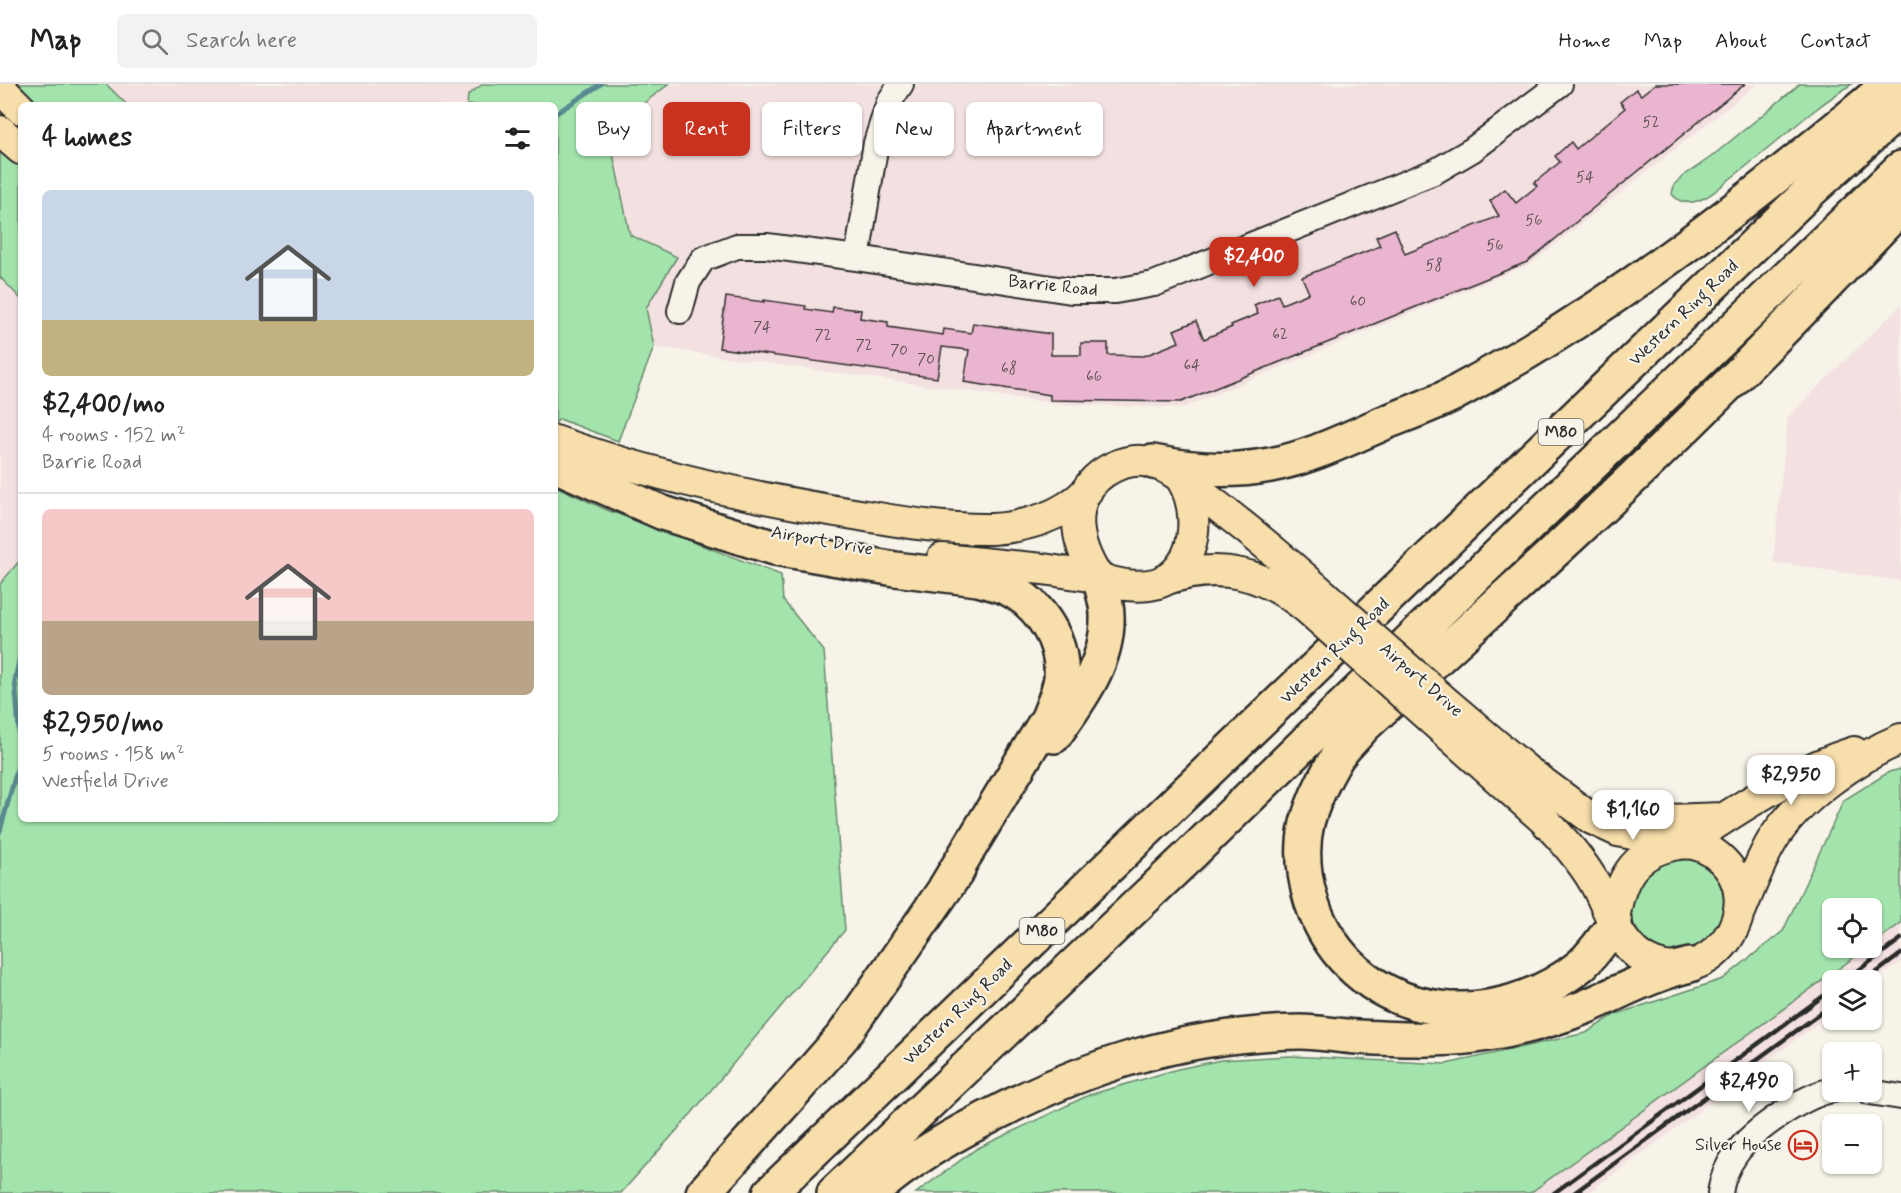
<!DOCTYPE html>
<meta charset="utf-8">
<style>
body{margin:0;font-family:Mynerve,sans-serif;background:#f2f2f2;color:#222;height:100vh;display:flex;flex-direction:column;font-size:22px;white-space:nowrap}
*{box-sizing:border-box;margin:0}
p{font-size:20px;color:#767676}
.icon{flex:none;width:33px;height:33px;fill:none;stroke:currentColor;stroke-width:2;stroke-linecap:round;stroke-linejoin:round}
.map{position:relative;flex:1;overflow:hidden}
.sheet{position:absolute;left:18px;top:18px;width:540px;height:720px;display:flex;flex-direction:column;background:#fff;border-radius:9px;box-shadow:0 2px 4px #0004}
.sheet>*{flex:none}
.guide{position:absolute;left:576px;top:18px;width:570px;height:54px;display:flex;gap:12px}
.controls{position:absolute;left:1822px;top:814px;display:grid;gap:12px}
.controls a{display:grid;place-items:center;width:60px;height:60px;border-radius:9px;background:#fff;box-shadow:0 2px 4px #0004;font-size:30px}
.price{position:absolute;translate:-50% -51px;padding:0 14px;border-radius:12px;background:#fff;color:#222;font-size:20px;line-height:39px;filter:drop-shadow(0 2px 3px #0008)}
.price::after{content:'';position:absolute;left:50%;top:36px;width:18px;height:14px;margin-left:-9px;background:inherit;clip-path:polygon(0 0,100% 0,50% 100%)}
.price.active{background:#c8321e;color:#fff}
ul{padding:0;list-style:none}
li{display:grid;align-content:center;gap:12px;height:318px;padding:0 24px}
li+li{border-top:2px solid #e0e0e0}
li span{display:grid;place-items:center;height:186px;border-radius:9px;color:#555}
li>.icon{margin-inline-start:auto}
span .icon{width:108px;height:108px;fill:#fffc;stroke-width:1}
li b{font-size:26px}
h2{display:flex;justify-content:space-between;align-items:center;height:72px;padding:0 24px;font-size:26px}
.pill{padding:0 21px;border-radius:9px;background:#fff;box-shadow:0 2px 4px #0004;font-size:21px;line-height:54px}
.pill.active{background:#c8321e;color:#fff}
header{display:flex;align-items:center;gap:36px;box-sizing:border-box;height:84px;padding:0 30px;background:#fff;border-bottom:2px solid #e0e0e0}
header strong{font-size:28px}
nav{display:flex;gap:33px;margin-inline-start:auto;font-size:21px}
.search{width:420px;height:54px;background:#f2f2f2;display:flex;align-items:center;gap:15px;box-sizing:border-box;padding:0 21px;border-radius:9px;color:#767676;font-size:22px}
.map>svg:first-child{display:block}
.built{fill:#f3e0e0}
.green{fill:#a3e4ad;stroke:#67886c;stroke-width:1.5}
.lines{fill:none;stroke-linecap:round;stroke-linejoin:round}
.stream{stroke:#5a8a90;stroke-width:5}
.building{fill:#eab5ce;stroke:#2b2b2b;stroke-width:1.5}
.minor-casing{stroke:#2b2b2b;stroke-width:28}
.major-casing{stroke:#2b2b2b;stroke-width:34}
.highway-casing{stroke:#2b2b2b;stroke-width:38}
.minor{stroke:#f7f3e8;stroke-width:24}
.major{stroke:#f8deab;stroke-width:30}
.highway{stroke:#f8deab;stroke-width:33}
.rail{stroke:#2b2b2b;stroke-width:4.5}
.major-bridge-casing{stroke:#2b2b2b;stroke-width:34;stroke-linecap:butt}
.major-bridge{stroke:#f8deab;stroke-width:30}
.labels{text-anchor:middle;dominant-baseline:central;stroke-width:4.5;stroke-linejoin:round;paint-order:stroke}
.number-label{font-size:15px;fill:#5b4e54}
.shield{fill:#f7f3e8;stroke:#686764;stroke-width:1.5}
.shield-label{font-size:16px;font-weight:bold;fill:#2b2b2b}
.street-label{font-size:18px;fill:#2b2b2b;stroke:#f7f3e8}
.poi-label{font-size:18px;fill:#2b2b2b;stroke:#f7f3e8;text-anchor:end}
</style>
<header>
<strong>Map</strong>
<div class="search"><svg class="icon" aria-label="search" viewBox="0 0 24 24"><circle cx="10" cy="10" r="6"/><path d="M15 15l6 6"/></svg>Search here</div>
<nav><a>Home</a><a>Map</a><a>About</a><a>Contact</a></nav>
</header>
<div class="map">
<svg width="1901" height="1109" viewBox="0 0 1901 1109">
<rect width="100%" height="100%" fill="#f7f3e8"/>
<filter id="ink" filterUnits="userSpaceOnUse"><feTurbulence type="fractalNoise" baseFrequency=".0167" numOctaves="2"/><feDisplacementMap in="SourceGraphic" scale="12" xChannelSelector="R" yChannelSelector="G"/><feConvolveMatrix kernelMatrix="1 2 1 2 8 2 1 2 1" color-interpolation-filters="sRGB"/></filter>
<g filter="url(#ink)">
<path class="built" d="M 106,0 L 483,0 L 468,11 L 467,21 L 127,21 Z
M 669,0 L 1757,0 L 1532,179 L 1182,324 L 1059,320 L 654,263 L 646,224 L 677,173 L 630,151 L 607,46 Z
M 0,193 L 21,215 L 21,475 L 0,500 Z
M 1901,221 L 1901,497 L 1773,478 L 1788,333 Z
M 1901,839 L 1901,878 L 1872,899 L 1872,897 L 1833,897 L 1833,928 L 1588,1109 L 1530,1109 L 1867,864 L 1872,864 L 1872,860 Z"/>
<path class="green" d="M 0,0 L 106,0 L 127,21 L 21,21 L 21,215 L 0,193 Z
M 483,0 L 669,0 L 608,46 L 630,151 L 677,173 L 646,224 L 654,263 L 618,357 L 559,335 L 555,340 L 555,21 L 467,21 L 468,11 Z
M 1800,0 L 1852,0 C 1810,26 1775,61 1735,91 C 1723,100 1711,113 1697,117 C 1687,120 1678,118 1672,110 L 1674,101 L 1682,93 L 1711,73 Z
M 555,402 L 607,426 L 781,491 L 783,516 L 824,567 L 845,846 L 686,1036 L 621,1109 L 0,1109 L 0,500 L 21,475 L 21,735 L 555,735 Z
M 1901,685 L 1901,839 L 1872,860 L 1872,825 L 1833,825 L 1833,864 L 1867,864 L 1530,1109 L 916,1109 L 976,1065 L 1089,1011 L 1178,985 L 1221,976 L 1289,972 L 1446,980 L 1586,949 L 1614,931 L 1723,895 L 1783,847 L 1844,716 L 1889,688 Z
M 1663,772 C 1673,773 1686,771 1695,774 C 1702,777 1709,783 1713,788 C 1750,832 1692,891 1650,860 C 1632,846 1628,829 1629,807 Z"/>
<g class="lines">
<path class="stream" d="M 555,30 L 601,0
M 0,747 L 21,671 L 15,596 L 21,568"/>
</g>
<path class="building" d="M 1655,0 L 1745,0 L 1527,178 L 1181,318 L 1050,316 L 1050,311 L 964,298 L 969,266 L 942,263 L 937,294 L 719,264 L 726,213 L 764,218 L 764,216 L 806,222 L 805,225 L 832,229 L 833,223 L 861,226 L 860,234 L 888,238 L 888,243 L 943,251 L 944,245 L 971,249 L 973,239 L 1051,250 L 1051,271 L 1081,271 L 1081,259 L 1108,259 L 1108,271 L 1144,272 L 1179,258 L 1174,246 L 1196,237 L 1204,255 L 1232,243 L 1231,241 L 1258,230 L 1254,221 L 1278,211 L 1282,220 L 1309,209 L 1302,193 L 1380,162 L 1376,153 L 1395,145 L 1405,170 L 1499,132 L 1490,117 L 1505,105 L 1516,119 L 1537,102 L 1534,99 L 1560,78 L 1555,72 L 1571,58 L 1576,65 L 1625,24 L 1620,18 L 1636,5 L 1641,11 Z"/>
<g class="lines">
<g class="minor-casing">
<path id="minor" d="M 857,174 L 876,59 L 889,18 L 901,0
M 680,227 L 688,198 L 703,175 L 737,162 L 767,162 L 857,174 L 1071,207 L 1115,207 L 1154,200 L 1436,87 L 1472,66 L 1560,0
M 1870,1008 L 1901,1013
M 1720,1109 C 1722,1095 1727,1082 1736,1070 C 1753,1046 1804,1011 1833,1006"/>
</g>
<g class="major-casing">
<path id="major" d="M 0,4 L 21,25
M 0,47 L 21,65
M 555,357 C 654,392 757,415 860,431 C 902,438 949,446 992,445 C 1026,443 1063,432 1087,407
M 1181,394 C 1199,423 1199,471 1170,493 C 1151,507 1117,502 1097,493 C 1082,469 1071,439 1084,411 C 1096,387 1127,371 1154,379 C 1174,385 1191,402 1207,414 C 1248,445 1286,477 1324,511
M 942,475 L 1043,485 L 1097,493
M 1164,496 C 1220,477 1265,489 1309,526
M 1448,620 L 1526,686 L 1592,735 L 1618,747 L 1677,759
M 1432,636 L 1542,734 C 1562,754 1580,774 1594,798 C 1608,822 1615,853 1638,871 C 1705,920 1782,816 1712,768 C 1699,759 1687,758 1673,761 C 1631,770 1619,798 1614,837
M 1632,733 L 1669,736 L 1722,734
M 1686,759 C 1739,725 1793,687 1854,668
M 1740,828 C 1750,805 1759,779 1772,757 C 1797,716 1857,673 1901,655"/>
</g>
<g class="highway-casing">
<path id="highway" d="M 1153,378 C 1192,386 1230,389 1270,381 C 1309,374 1347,355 1384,339 C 1409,329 1435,320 1459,307 C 1614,224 1755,113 1889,0
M 566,386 L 663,429 L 775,464 L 895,485 L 978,495 C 988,498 999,500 1009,505 C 1041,521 1064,558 1061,594 C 1059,608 1053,621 1048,634 L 945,804
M 1054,652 C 1080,615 1109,578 1107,531 C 1107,519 1102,506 1100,495
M 1615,839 C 1604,854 1594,870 1580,882 C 1498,948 1373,941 1321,841 C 1306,811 1299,773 1307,739 C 1313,717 1325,693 1337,673 C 1345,662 1356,652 1364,642 C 1437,575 1510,509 1582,442 C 1692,339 1798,232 1901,123
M 703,1109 L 786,1017 L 843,952 L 958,786
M 770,1109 L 1807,110 L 1901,25
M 834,1109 L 1190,771 L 1472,496 L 1901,84
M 872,1109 C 904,1080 942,1057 981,1037 C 1084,982 1182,950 1300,948 C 1319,948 1339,952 1358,953 C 1397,955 1438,957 1476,952 C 1513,947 1550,937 1585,923 C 1620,908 1653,890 1690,881"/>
</g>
<use href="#minor" class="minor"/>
<use href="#major" class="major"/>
<use href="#highway" class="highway"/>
<path class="rail" d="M 1844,897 L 1901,855
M 1865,897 L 1901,870
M 1554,1109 L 1833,905
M 1574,1109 L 1833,920"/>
<g class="major-bridge-casing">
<path id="major-bridge" d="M 1324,511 L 1448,620
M 1309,526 L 1432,636"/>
</g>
<use href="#major-bridge" class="major-bridge"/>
</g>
</g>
<defs>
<g id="hotel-ring" transform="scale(1.5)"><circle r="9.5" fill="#f7f3e8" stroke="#c8321e" stroke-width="1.5"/><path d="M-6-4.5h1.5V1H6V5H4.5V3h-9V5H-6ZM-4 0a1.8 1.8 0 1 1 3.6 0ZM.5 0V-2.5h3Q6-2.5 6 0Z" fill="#c8321e"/></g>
</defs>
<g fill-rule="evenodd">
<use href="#hotel-ring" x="1803" y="1061"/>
</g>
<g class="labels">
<g class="number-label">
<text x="1651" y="39">52</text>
<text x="1585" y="94">54</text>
<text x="1534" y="137">56</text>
<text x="1495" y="162">56</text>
<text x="1434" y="182">58</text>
<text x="1358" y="218">60</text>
<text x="762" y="244">74</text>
<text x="1280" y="251">62</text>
<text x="823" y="252">72</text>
<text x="864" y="262">72</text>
<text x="899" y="267">70</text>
<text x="926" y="276">70</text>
<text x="1192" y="282">64</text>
<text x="1009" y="285">68</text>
<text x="1094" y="293">66</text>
</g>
<g class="shield">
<rect x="1538.5" y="335" width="45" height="26" rx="4.5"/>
<rect x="1019.5" y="834" width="45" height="26" rx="4.5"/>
</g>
<g class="shield-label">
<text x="1561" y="348">M80</text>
<text x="1042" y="847">M80</text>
</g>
<g class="street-label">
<text transform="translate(1053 202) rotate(6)">Barrie Road</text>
<text transform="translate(1684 229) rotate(-44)">Western Ring Road</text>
<text transform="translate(822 457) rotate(10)">Airport Drive</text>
<text transform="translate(1335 567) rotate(-44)">Western Ring Road</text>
<text transform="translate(1421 596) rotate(41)">Airport Drive</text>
<text transform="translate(958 928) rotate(-44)">Western Ring Road</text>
</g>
<g class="poi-label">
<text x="1782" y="1061">Silver House</text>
</g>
</g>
</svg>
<div class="controls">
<a><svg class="icon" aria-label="locate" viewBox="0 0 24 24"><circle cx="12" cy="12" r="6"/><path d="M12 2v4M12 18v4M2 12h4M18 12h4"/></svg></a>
<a><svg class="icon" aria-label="layers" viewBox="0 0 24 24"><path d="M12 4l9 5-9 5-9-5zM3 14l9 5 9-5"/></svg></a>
<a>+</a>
<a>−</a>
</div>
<b class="price active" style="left:1254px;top:204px">$2,400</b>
<b class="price" style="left:1791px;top:722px">$2,950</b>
<b class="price" style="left:1633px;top:757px">$1,160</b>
<b class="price" style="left:1749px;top:1029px">$2,490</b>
<div class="guide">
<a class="pill">Buy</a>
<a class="pill active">Rent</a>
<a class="pill">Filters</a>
<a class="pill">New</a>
<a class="pill">Apartment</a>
</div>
<section class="sheet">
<h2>4 homes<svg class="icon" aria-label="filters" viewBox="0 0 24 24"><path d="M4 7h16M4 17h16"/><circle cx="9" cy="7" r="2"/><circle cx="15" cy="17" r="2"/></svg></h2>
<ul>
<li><span style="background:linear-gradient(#c9d6e8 70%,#c2b280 0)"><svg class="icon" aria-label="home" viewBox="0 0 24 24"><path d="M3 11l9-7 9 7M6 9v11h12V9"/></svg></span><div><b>$2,400/mo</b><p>4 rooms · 152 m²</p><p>Barrie Road</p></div></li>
<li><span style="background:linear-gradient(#f6c9c9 60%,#b9a48a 0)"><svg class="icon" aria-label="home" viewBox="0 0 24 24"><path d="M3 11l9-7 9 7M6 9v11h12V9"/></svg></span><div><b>$2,950/mo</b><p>5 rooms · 158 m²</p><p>Westfield Drive</p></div></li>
</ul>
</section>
</div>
